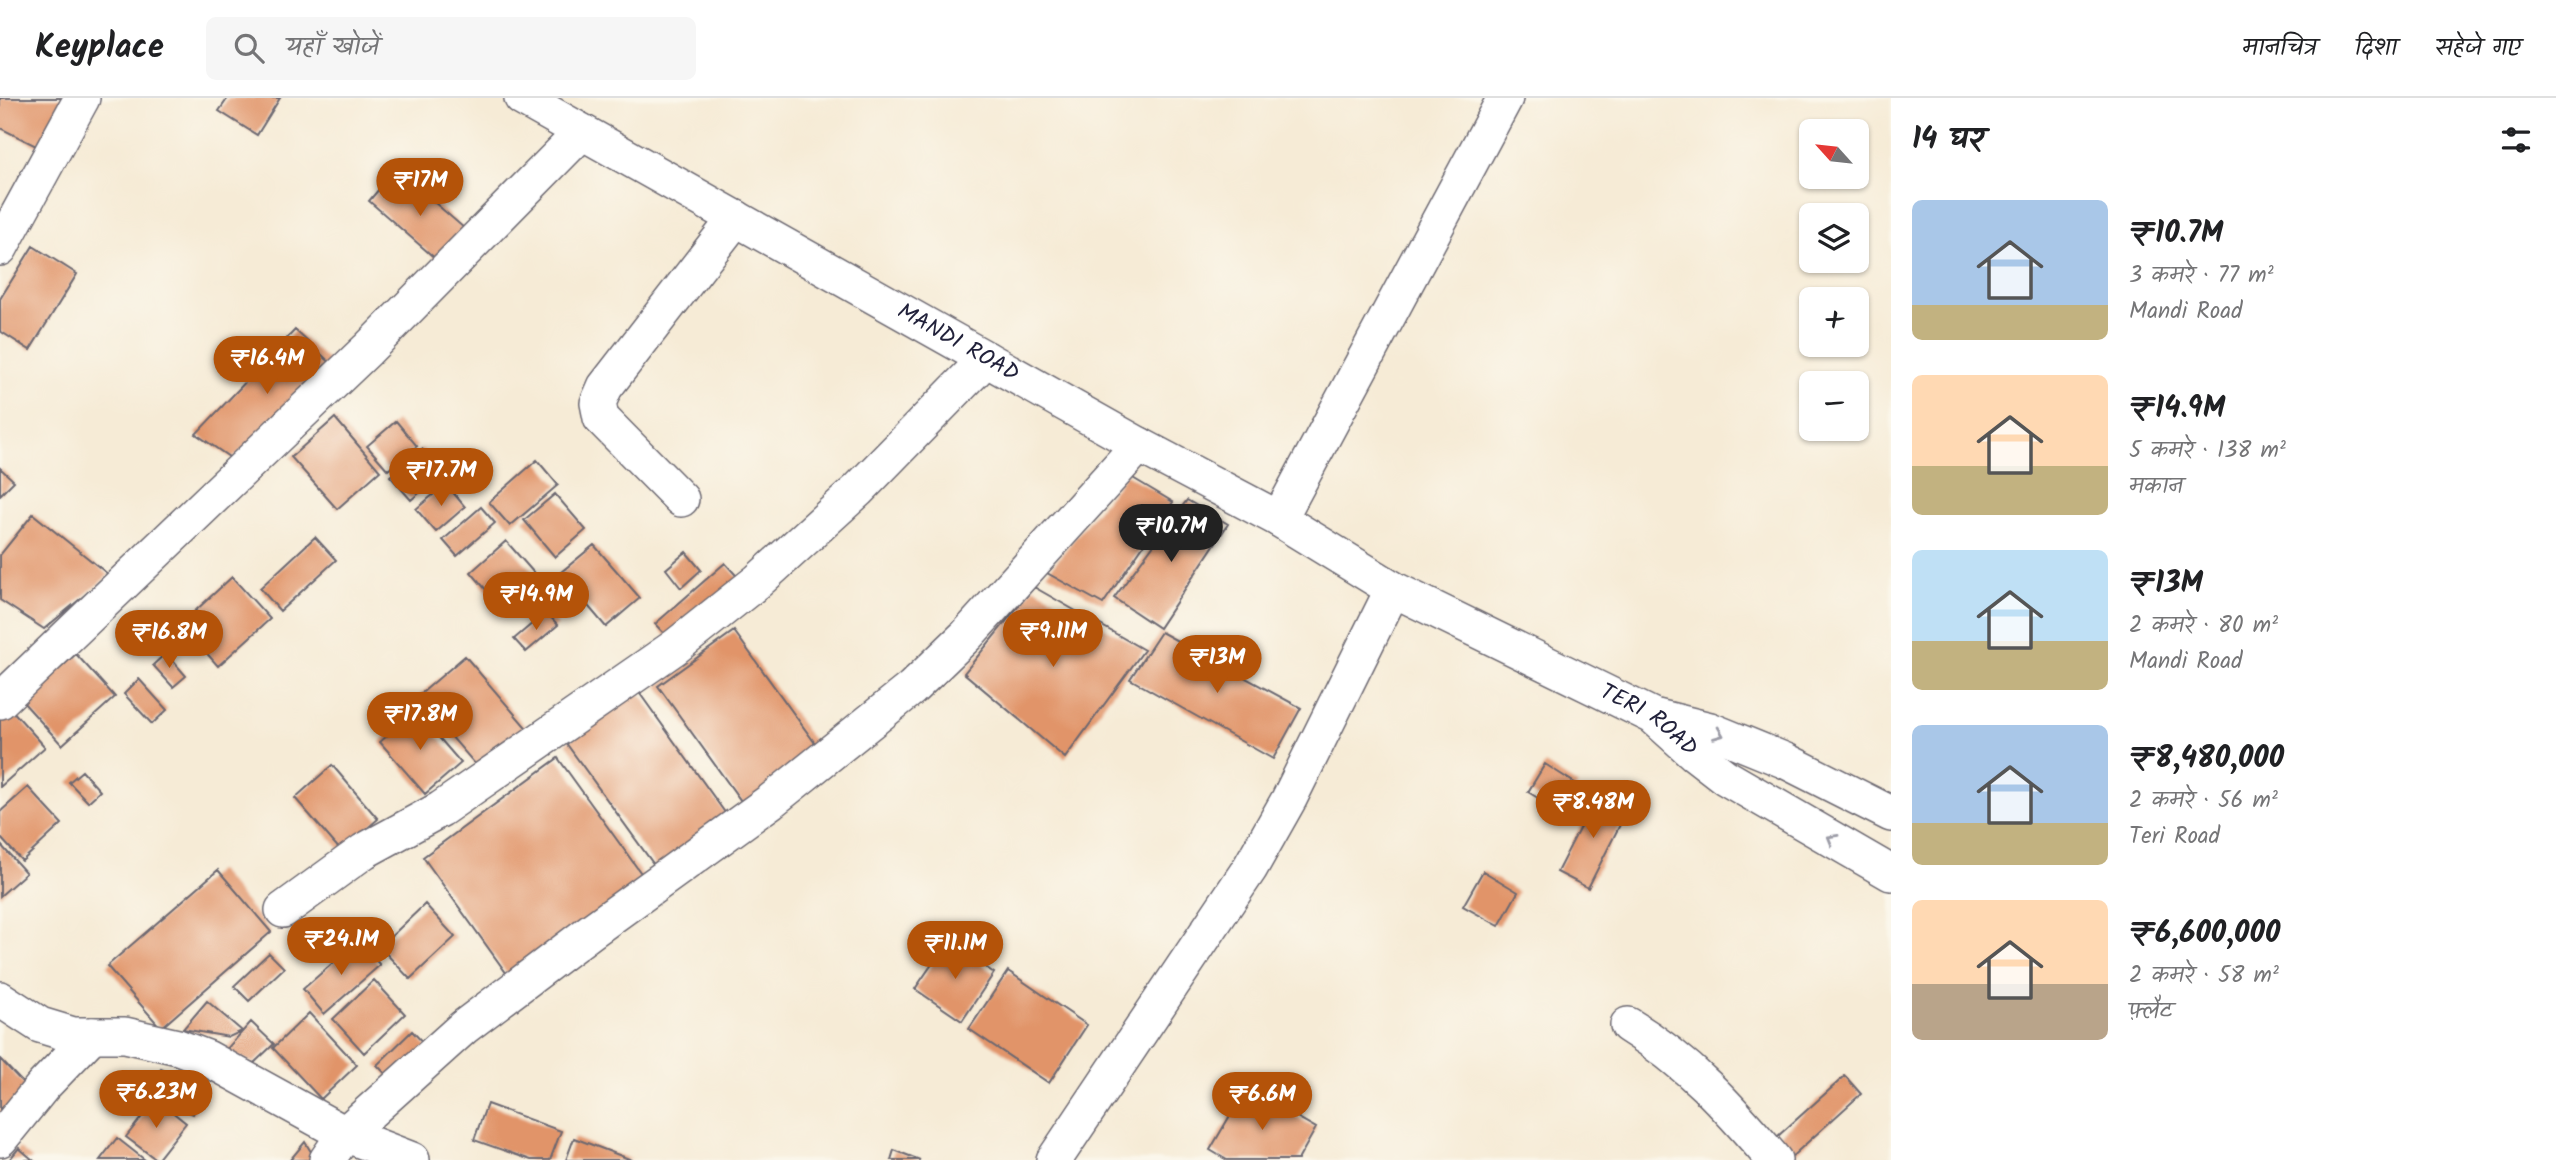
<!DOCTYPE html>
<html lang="hi">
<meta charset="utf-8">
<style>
body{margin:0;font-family:Kalam,"Playpen Sans Deva",sans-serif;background:#f6f6f6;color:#202124;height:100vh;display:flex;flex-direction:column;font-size:26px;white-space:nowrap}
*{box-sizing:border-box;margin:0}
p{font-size:23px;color:#757577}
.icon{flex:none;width:38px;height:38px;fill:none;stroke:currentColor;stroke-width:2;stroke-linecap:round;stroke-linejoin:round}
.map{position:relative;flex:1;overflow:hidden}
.sheet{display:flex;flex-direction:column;background:#fff;width:665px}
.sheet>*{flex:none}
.needle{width:46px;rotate:297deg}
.tools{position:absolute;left:1799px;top:21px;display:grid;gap:14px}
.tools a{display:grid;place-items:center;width:70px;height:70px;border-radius:10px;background:#fff;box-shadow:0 2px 5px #0004;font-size:35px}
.price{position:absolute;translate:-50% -60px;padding:0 16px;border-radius:24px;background:#b45309;color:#fff;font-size:23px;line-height:46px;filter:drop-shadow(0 2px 4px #0008)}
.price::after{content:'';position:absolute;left:50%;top:42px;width:21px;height:16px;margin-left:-10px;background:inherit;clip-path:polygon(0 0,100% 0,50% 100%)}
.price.active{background:#222;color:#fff}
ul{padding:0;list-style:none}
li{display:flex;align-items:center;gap:21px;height:175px;padding:0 21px}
li span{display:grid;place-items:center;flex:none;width:196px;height:140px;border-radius:10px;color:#555}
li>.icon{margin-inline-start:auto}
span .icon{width:84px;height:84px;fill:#fffc;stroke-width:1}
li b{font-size:30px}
h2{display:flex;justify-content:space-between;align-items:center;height:84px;padding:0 21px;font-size:30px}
header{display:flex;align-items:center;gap:42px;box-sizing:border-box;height:98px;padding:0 35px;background:#fff;border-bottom:2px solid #e0e0e0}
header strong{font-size:33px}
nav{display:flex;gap:38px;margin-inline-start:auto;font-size:24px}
.search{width:490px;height:63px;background:#f6f6f6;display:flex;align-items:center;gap:18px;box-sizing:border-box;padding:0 24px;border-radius:10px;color:#757577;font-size:26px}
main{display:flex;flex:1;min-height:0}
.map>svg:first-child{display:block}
.building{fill:#e19469}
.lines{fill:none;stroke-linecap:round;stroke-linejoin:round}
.minor-casing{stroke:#6c6871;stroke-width:38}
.minor{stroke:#fff;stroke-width:35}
.oneway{stroke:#9c9ca7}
.labels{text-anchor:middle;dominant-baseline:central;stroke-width:5;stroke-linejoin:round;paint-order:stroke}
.street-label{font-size:23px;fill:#22223b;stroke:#fbf7ec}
</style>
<header>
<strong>Keyplace</strong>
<div class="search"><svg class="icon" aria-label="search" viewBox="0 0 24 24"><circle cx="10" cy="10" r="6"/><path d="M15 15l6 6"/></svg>यहाँ खोजें</div>
<nav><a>मानचित्र</a><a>दिशा</a><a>सहेजे गए</a></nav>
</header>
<main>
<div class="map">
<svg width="1891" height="1062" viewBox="0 0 1891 1062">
<rect width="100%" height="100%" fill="#fbf7ec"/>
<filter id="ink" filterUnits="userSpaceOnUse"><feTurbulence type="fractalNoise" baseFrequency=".0143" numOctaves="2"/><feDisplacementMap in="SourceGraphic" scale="14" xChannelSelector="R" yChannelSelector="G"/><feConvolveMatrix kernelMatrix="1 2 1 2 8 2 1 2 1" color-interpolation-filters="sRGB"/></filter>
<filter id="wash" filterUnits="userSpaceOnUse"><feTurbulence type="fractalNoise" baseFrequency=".00686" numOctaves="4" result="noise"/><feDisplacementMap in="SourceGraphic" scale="28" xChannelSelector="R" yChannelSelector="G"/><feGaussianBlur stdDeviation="1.57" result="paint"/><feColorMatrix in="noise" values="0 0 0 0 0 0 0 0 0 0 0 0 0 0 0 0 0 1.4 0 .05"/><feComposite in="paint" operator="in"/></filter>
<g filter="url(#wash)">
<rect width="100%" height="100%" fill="#f6ebd6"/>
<g id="blocks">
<path class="building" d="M 0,0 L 78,0 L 50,55 L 0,30 Z
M 228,0 L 280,0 L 257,37 L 219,13 Z
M 396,71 L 472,137 L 444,168 L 369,103 Z
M 33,148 L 77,176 L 30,252 L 0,233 L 0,201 Z
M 295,232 L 336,270 L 232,361 L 196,336 Z
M 335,320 L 380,373 L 337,411 L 291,359 Z
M 396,323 L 417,348 L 388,372 L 367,348 Z
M 422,351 L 442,375 L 411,402 L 390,378 Z
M 537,362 L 558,387 L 510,428 L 489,404 Z
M 0,370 L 14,383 L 0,397 Z
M 1126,376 L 1173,404 L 1103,506 L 1047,475 Z
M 446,386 L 465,409 L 436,434 L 416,411 Z
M 555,396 L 586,432 L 555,459 L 524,422 Z
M 1187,402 L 1228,426 L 1159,530 L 1114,500 Z
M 481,409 L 495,425 L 457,458 L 443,442 Z
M 33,416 L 109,477 L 44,531 L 0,502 L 0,457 Z
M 315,439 L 336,462 L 280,513 L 260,490 Z
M 506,443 L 534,475 L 498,506 L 471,474 Z
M 594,447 L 640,500 L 606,529 L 560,475 Z
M 686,454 L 701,472 L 681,490 L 666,471 Z
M 725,465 L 743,485 L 672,544 L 655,526 Z
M 232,479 L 270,521 L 218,568 L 181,526 Z
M 1034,489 L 1144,552 L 1065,660 L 964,575 Z
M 546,514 L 558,527 L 526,554 L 514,541 Z
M 734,533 L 825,659 L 749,714 L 658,588 Z
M 1161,534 L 1301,610 L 1273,661 L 1130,581 Z
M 166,555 L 186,578 L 173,589 L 153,567 Z
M 76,556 L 115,599 L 62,647 L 23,604 Z
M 465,558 L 530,634 L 483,675 L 417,599 Z
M 139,581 L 167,612 L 152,626 L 124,596 Z
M 638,593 L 731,723 L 660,775 L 566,645 Z
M 10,610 L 45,649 L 0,689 L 0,620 Z
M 416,613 L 461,665 L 425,696 L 380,644 Z
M 558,660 L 648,785 L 512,883 L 423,759 Z
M 1545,666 L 1578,687 L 1561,714 L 1528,694 Z
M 332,667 L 378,721 L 341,753 L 295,700 Z
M 82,673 L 100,693 L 88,704 L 69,684 Z
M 28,689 L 62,726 L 22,763 L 0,739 L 0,714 Z
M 1598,694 L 1629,709 L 1588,790 L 1557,774 Z
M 0,746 L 26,775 L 0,798 Z
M 218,772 L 271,834 L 161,930 L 107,868 Z
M 1483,773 L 1518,794 L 1499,828 L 1463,808 Z
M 425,806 L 455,839 L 410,881 L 380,849 Z
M 358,843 L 380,867 L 324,916 L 303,891 Z
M 948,843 L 994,875 L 962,923 L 915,891 Z
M 269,855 L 284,870 L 249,903 L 234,888 Z
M 1008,873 L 1087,927 L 1049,985 L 969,931 Z
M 374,882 L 405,916 L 364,955 L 333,921 Z
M 207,903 L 242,933 L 229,939 L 183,931 Z
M 309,915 L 357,967 L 321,1001 L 273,950 Z
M 251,924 L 274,946 L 254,965 L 224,954 Z
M 412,933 L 429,951 L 394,985 L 377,967 Z
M 0,961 L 26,988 L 0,1025 Z
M 161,970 L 205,990 L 193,1016 L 149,996 Z
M 1845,978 L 1861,996 L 1788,1062 L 1768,1047 Z
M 1246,990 L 1316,1030 L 1298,1062 L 1227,1062 L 1210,1052 Z
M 156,1001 L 186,1025 L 157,1062 L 126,1039 Z
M 487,1006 L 561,1033 L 550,1062 L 531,1062 L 474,1042 Z
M 117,1040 L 145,1062 L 100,1062 Z
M 574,1040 L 632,1062 L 566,1062 Z
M 305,1044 L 316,1062 L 290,1062 Z
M 19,1050 L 33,1062 L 9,1062 Z
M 894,1052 L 920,1062 L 891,1062 Z"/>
</g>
</g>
<g filter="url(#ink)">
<use href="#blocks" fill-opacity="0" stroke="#6c6871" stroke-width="2"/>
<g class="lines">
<g class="minor-casing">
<g id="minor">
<path id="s1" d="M 522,0 L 1139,347 L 1279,421 L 1393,491 L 1653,618 L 1694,655 L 1725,679 L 1891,775"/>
<path d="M 0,150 L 82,0"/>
<path d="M 681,401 L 601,320 L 598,305 L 605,289 L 736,120"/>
<path d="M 1279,421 L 1505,0"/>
<path d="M 0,603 L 367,252 L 582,34"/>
<path d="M 1657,619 L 1710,632 L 1786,663 L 1891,716"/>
<path d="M 283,812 L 364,753 L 441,711 L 675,549 L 758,483 L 858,392 L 986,261"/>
<path d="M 0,901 L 40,927 L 73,937 L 125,937 L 178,949 L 207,960 L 345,1036 L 412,1062"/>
<path d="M 1628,927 C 1690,965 1728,1008 1774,1062"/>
<path d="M 0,1041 L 43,988 L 92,937"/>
<path d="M 327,1062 L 345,1036 L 464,929 L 590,834 L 771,703 L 912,590 L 967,537 L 1139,347"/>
<path d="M 1054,1062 L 1250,770 L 1289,701 L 1393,491"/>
</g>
</g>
<use href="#minor" class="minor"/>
</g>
<defs><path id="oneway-chevron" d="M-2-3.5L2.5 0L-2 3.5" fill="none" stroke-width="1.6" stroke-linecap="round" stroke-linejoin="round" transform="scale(1.75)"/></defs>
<g class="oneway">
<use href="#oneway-chevron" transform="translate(1719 636) rotate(22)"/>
<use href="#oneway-chevron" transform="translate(1832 741) rotate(-150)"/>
</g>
</g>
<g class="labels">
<g class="street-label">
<text stroke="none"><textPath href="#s1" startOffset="500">MANDI ROAD</textPath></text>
<text stroke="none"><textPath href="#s1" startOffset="1288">TERI ROAD</textPath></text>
</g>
</g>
</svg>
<div class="tools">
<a><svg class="needle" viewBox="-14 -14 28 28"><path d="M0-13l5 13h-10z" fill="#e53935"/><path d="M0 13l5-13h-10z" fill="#757577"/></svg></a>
<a><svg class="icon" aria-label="layers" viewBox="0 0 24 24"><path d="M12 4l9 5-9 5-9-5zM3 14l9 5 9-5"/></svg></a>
<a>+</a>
<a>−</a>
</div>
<b class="price" style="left:420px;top:120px">₹17M</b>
<b class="price" style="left:267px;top:298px">₹16.4M</b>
<b class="price" style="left:441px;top:410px">₹17.7M</b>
<b class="price active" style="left:1171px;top:466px">₹10.7M</b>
<b class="price" style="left:536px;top:534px">₹14.9M</b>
<b class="price" style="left:1053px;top:571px">₹9.11M</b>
<b class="price" style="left:169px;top:572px">₹16.8M</b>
<b class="price" style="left:1217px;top:597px">₹13M</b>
<b class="price" style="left:420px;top:654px">₹17.8M</b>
<b class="price" style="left:1593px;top:742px">₹8.48M</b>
<b class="price" style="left:341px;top:879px">₹24.1M</b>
<b class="price" style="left:955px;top:883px">₹11.1M</b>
<b class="price" style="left:156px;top:1032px">₹6.23M</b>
<b class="price" style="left:1262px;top:1034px">₹6.6M</b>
</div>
<section class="sheet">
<h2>14 घर<svg class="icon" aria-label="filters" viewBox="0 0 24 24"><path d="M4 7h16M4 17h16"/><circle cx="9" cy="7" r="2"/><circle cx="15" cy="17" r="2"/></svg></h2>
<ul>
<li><span style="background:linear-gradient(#a9c7e8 75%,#c2b280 0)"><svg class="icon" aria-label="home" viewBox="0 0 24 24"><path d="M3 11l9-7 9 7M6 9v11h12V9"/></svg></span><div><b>₹10.7M</b><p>3 कमरे · 77 m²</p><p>Mandi Road</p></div></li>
<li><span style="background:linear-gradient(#ffd9b3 65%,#c2b280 0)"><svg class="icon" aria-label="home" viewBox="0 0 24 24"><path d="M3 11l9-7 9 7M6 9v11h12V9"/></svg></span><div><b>₹14.9M</b><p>5 कमरे · 138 m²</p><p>मकान</p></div></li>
<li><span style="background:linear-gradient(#bfe0f5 65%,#c2b280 0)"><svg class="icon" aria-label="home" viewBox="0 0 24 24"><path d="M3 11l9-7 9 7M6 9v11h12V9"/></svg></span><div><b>₹13M</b><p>2 कमरे · 80 m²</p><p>Mandi Road</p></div></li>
<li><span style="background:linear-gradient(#a9c7e8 70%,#c2b280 0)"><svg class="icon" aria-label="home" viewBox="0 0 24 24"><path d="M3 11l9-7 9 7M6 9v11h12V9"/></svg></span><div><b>₹8,480,000</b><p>2 कमरे · 56 m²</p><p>Teri Road</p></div></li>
<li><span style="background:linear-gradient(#ffd9b3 60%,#b9a48a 0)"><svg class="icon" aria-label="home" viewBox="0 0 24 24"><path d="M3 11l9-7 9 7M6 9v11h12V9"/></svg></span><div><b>₹6,600,000</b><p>2 कमरे · 58 m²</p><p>फ़्लैट</p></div></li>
</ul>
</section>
</main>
